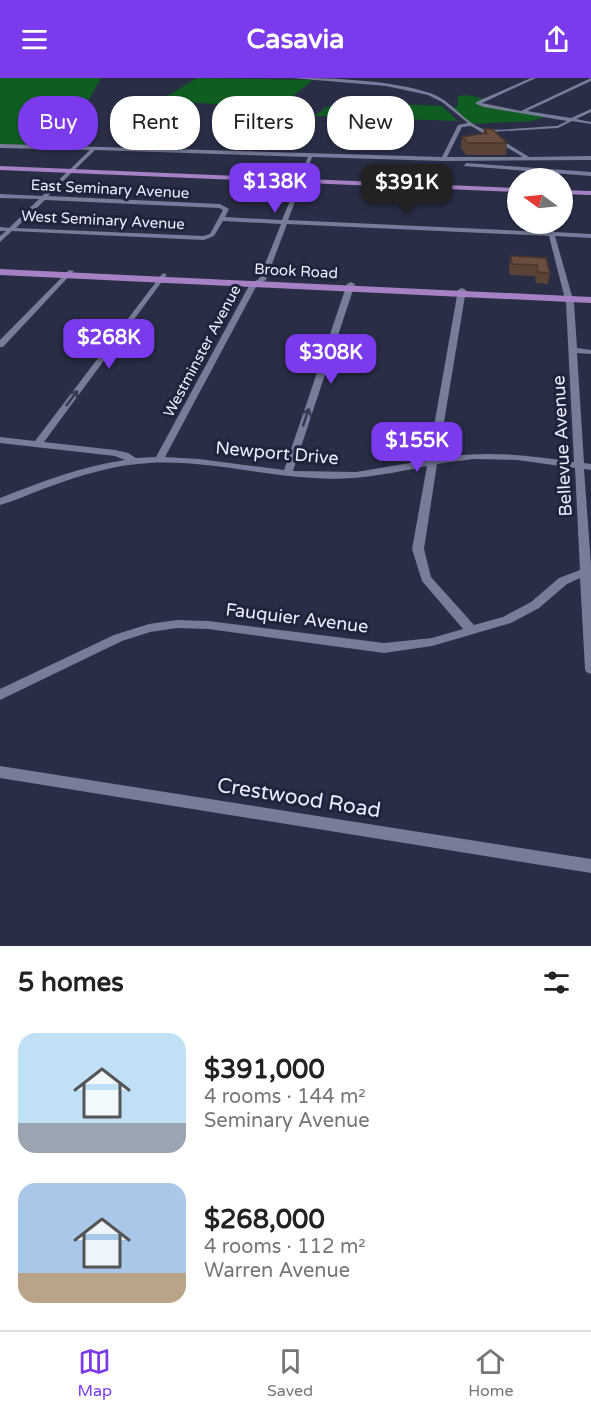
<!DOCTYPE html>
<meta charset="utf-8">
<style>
body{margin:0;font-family:"Varela Round",sans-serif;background:#f6f6f6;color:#222;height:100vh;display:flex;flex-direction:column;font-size:22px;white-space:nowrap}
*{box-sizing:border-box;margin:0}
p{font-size:20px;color:#767676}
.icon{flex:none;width:33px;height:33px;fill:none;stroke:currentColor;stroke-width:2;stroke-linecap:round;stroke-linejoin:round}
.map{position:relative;height:868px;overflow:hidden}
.drawer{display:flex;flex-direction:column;background:#fff;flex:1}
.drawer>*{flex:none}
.guide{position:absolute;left:18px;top:18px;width:555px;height:54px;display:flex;gap:12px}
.needle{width:39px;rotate:285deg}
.controls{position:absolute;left:507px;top:90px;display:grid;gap:12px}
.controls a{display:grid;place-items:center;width:66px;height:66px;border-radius:50%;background:#fff;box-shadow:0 2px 4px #0004;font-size:30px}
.price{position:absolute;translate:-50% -51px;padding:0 14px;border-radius:12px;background:#7c3aed;color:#fff;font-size:20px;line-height:39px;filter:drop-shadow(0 2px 3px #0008)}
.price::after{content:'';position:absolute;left:50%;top:36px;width:18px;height:14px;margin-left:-9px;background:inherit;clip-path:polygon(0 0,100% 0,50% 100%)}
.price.selected{background:#222;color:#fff}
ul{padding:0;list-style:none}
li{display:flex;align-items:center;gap:18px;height:150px;padding:0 18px}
li span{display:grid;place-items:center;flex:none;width:168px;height:120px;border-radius:18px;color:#555}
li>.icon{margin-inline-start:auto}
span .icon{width:72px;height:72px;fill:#fffc;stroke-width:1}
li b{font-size:26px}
h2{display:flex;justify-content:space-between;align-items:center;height:72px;padding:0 18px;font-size:26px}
.tag{padding:0 21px;border-radius:24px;background:#fff;box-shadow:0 2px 4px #0004;font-size:21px;line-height:54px}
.tag.selected{background:#7c3aed;color:#fff}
header{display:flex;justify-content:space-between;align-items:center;height:78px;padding:0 18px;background:#7c3aed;color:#fff;font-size:27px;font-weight:700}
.tabs{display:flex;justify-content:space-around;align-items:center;height:84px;border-top:2px solid #e0e0e0;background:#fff;font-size:16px;color:#767676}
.tabs a{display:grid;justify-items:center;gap:3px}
.tabs .selected{color:#7c3aed}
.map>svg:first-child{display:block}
.green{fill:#105d22}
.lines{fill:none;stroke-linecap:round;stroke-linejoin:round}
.minor{fill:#777c99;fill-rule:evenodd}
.major{fill:#a781c6;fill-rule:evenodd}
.wall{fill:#5a4236}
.building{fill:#694d3f;stroke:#4a362c;stroke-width:1.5}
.oneway{stroke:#363a52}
.labels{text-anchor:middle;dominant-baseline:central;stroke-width:6;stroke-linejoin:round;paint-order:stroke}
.far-street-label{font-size:15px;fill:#ebeeff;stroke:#20243b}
.street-label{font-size:18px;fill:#ebeeff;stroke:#20243b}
.near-street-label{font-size:21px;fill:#ebeeff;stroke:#20243b}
</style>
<header><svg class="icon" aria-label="menu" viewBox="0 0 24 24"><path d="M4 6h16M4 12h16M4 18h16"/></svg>Casavia<svg class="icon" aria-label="share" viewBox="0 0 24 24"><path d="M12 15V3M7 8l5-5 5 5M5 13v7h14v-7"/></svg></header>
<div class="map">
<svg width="591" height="868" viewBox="0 0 591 868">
<rect width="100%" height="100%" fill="#292e46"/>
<path class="green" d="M 0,0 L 101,0 L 74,48 L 51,68 L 0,66 Z
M 197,0 L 313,2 L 278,30 L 273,30 L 269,39 L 292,39 L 287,49 L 242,48 L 253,29 L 161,22 Z
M 465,17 L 487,21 L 478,25 L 547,38 L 532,43 L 472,46 L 452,31 L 458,28 L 458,18 Z
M 357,23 L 386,23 L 383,39 L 314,38 L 327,29 Z
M 399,26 L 442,28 L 458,43 L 400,41 L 397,40 Z"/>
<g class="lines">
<path class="minor" d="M 292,0 C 334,0 390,2 430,15 C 451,22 464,44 483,51 C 492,54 544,48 557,48 L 567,43 L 484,29 L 476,26 L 476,24 L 531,0 L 536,0 L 482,25 L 521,33 L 591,0 L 591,3 L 527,33 L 571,40 L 591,31 L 591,34 L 576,41 L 591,44 L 591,46 L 572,43 L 558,50 L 489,54 L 529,79 L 591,78 L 591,82 L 444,83 L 312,79 L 288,142 L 548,154 L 546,146 L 552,146 L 554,154 L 591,156 L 591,160 L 555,158 L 574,225 L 577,270 L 591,272 L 591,276 L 577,275 L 584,385 L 591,386 L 591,392 L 584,391 L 591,487 L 591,596 L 586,594 L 585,591 L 580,500 L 567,506 L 539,530 L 511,545 L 432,568 L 384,575 L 208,551 L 177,550 L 150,554 L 122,563 L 0,622 L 0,611 L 114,557 L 149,546 L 177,542 L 208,543 L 384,565 L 432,560 L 463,551 L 422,503 L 412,471 L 427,388 C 389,396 352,403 314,400 C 259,397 204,382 149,385 C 112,387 78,398 43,411 C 29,416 15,423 0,427 L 0,420 C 41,404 82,388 125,382 L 115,378 L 0,365 L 0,359 L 35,363 L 162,196 L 164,195 L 167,197 L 166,198 L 44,364 L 115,372 L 128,375 L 136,380 L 156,379 L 250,206 L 259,201 L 281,146 L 223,143 L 214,158 L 204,162 L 12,153 L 0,164 L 0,158 L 6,153 L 0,153 L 0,149 L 9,150 L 39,121 L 0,120 L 0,116 L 42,118 L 90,72 L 0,70 L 0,66 L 442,79 L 458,47 L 468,45 L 442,24 L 428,17 L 386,8 ZM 471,48 L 523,79 L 447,79 L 462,49 ZM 95,72 L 308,79 L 282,142 L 225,139 L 229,131 L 220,126 L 48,118 ZM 45,122 L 219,130 L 223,132 L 210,156 L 203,158 L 16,150 ZM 287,146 L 549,158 L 566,225 L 574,384 C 527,377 486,372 438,380 L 466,212 L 462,210 L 458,212 L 428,382 L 356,394 L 293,393 L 355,206 L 351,204 L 347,206 L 284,392 L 199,381 L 165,379 L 257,207 L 266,202 ZM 473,381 L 517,382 L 575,390 L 580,492 L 559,500 L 531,524 L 503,539 L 474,547 L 431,499 L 424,471 L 437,386 Z
M 466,85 L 591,94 L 591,98 L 464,88 Z
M 69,192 L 74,193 L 3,269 L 0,269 L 0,262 Z
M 0,688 L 591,781 L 591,795 L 0,700 Z"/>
<path class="major" d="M 0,88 L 518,110 L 518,114 L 0,92 Z
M 562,112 L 591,113 L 591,117 L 562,116 Z
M 0,191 L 591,219 L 591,225 L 0,197 Z"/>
</g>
<path class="wall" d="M 484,51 L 507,65 L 506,77 L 466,77 L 461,70 L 462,59 L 483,56 Z
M 511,178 L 546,180 L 550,195 L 548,206 L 536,205 L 535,198 L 510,197 L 509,189 Z"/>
<path class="building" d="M 484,51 L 492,51 L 507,65 L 468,65 L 462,59 L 487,55 Z
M 511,178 L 546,180 L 550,195 L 538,194 L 537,187 L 512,186 Z"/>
<defs><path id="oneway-shaft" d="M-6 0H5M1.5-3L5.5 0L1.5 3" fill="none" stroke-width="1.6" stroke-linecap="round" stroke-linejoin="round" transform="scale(1.5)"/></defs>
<g class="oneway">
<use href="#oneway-shaft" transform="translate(72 320) rotate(-53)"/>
<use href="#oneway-shaft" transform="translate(306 339) rotate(-71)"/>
</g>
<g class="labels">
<g class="far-street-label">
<text transform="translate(110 111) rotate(3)">East Seminary Avenue</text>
<text transform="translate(103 142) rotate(3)">West Seminary Avenue</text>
<text transform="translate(296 193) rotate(3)">Brook Road</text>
<text transform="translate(202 273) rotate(-62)">Westminster Avenue</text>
</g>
<g class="street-label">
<text transform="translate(562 368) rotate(-93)">Bellevue Avenue</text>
<text transform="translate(277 375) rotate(5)">Newport Drive</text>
<text transform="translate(297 540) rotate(7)">Fauquier Avenue</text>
</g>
<g class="near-street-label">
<text transform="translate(299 720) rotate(9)">Crestwood Road</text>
</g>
</g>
</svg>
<div class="controls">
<a><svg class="needle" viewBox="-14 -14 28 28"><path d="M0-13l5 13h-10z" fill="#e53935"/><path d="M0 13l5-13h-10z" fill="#767676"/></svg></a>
</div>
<b class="price" style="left:275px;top:136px">$138K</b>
<b class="price selected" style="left:407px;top:137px">$391K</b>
<b class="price" style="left:109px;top:292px">$268K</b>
<b class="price" style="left:331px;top:307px">$308K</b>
<b class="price" style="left:417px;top:395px">$155K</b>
<div class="guide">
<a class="tag selected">Buy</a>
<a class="tag">Rent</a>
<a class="tag">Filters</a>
<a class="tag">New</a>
</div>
</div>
<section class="drawer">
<h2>5 homes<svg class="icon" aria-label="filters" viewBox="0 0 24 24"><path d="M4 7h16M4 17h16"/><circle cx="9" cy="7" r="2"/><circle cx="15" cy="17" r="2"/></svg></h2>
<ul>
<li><span style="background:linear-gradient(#bfe0f5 75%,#9aa5b1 0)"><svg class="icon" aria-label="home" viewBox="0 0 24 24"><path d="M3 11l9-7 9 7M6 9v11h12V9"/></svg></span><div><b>$391,000</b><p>4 rooms · 144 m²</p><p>Seminary Avenue</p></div></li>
<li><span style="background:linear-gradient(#a9c7e8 75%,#b9a48a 0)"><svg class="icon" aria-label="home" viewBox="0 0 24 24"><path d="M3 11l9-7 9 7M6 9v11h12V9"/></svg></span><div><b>$268,000</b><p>4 rooms · 112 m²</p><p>Warren Avenue</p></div></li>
</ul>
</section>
<nav class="tabs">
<a class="selected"><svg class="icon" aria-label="map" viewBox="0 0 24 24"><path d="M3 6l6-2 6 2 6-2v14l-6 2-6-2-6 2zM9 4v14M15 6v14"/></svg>Map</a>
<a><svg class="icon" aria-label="saved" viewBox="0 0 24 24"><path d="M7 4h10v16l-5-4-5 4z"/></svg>Saved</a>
<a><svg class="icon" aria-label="home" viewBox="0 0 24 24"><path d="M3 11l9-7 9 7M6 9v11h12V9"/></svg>Home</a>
</nav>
